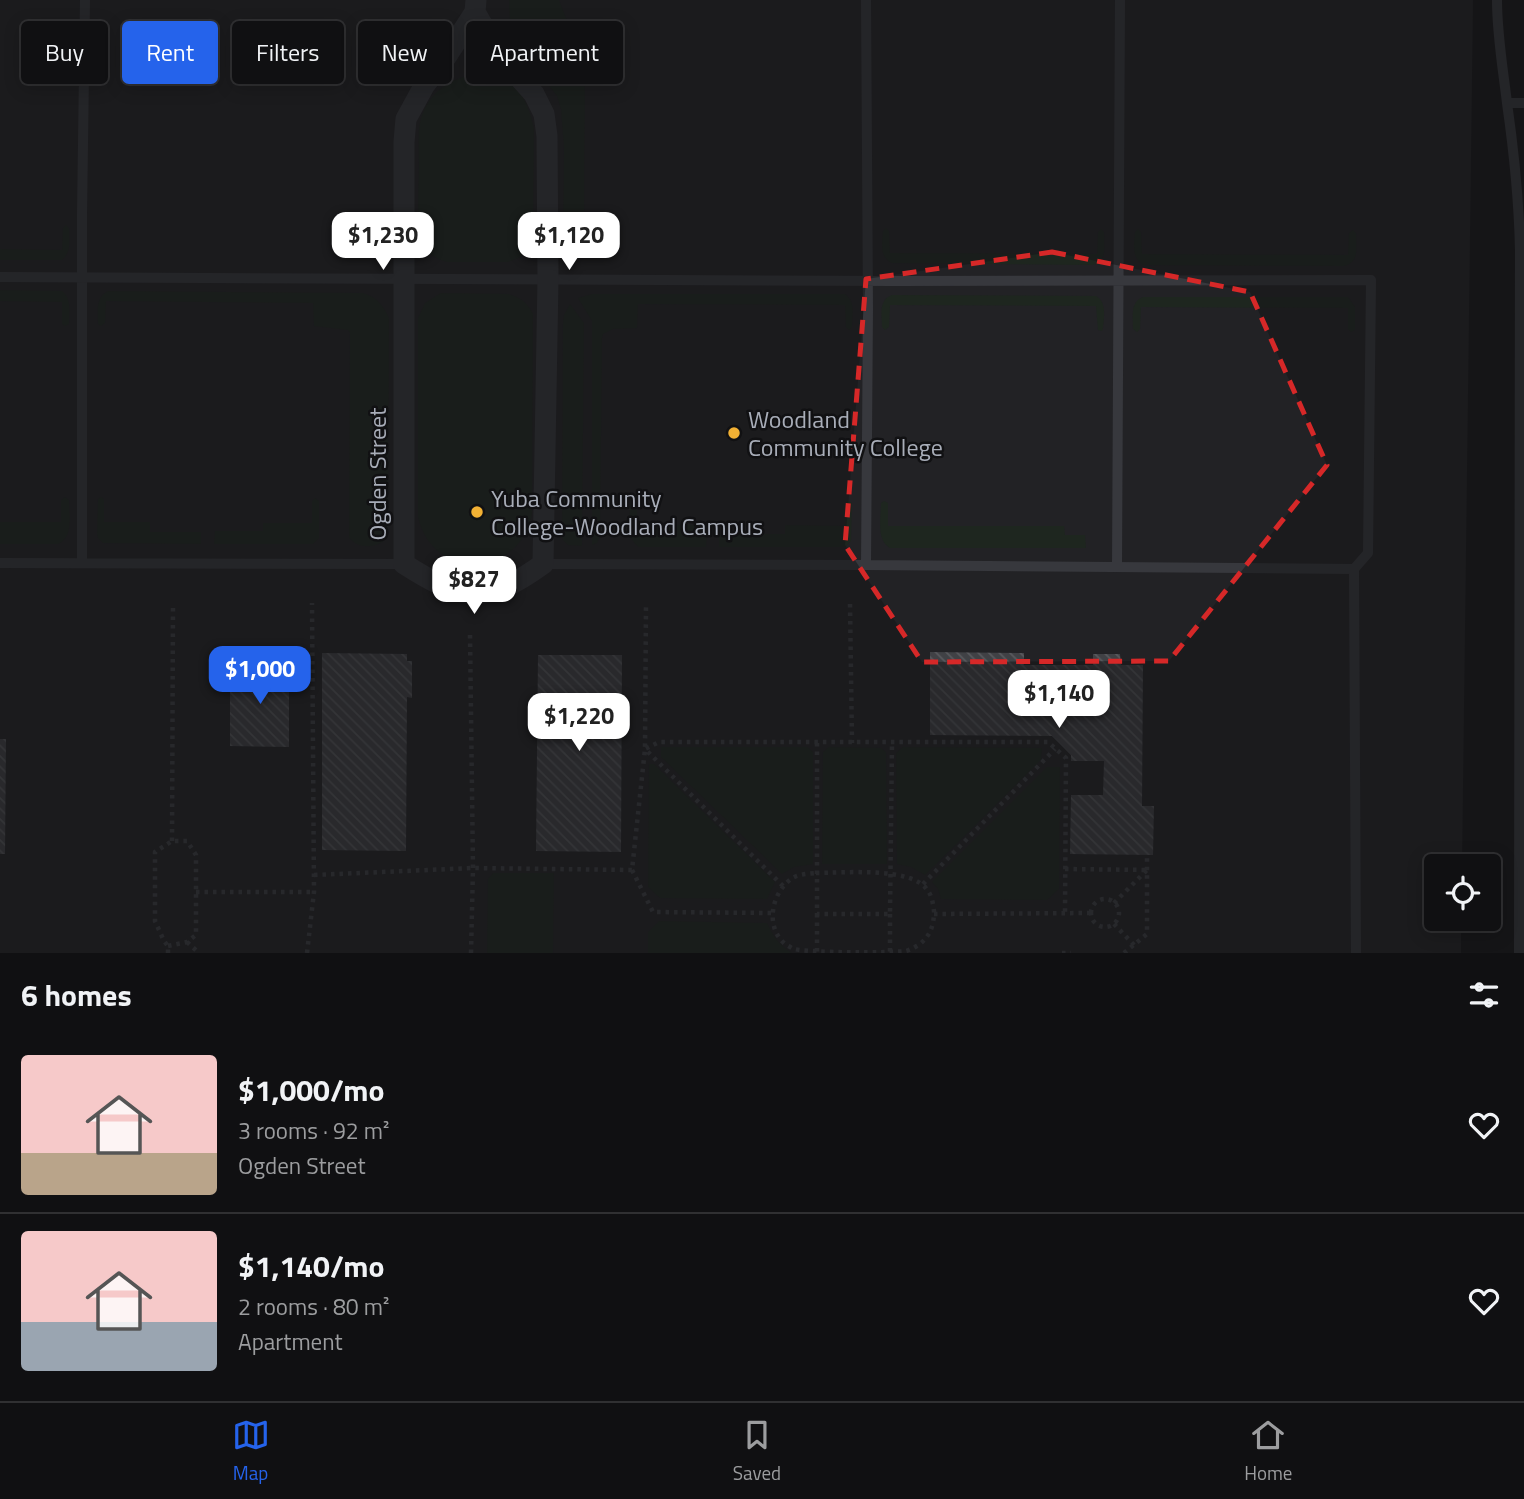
<!DOCTYPE html>
<meta charset="utf-8">
<style>
body{margin:0;font-family:"Titillium Web",sans-serif;background:#19191b;color:#f1f3f6;height:100vh;display:flex;flex-direction:column;font-size:26px;white-space:nowrap}
*{box-sizing:border-box;margin:0}
p{font-size:23px;color:#9c9d9f}
.icon{flex:none;width:38px;height:38px;fill:none;stroke:currentColor;stroke-width:2;stroke-linecap:round;stroke-linejoin:round}
.map{position:relative;height:953px;overflow:hidden}
.side{display:flex;flex-direction:column;background:#101012;flex:1}
.side>*{flex:none}
.banner{position:absolute;left:21px;top:21px;width:700px;height:63px;display:flex;gap:14px}
.tools{position:absolute;left:1424px;top:854px;display:grid;gap:14px}
.tools a{display:grid;place-items:center;width:77px;height:77px;border-radius:7px;background:#101012;box-shadow:0 4px 18px #0003,0 0 0 2px #303032;font-size:35px}
.price{position:absolute;translate:-50% -60px;padding:0 16px;border-radius:14px;background:#fff;color:#222;font-size:23px;line-height:46px;filter:drop-shadow(0 2px 4px #0008)}
.price::after{content:'';position:absolute;left:50%;top:42px;width:21px;height:16px;margin-left:-10px;background:inherit;clip-path:polygon(0 0,100% 0,50% 100%)}
.price.on{background:#2563eb;color:#fff}
ul{padding:0;list-style:none}
li{display:flex;align-items:center;gap:21px;height:175px;padding:0 21px}
li+li{border-top:2px solid #303032}
li span{display:grid;place-items:center;flex:none;width:196px;height:140px;border-radius:7px;color:#555}
li>.icon{margin-inline-start:auto}
span .icon{width:84px;height:84px;fill:#fffc;stroke-width:1}
li b{font-size:30px}
h2{display:flex;justify-content:space-between;align-items:center;height:84px;padding:0 21px;font-size:30px}
.tag{padding:0 24px;border-radius:7px;background:#101012;box-shadow:0 4px 18px #0003,0 0 0 2px #303032;font-size:24px;line-height:63px}
.tag.on{background:#2563eb;color:#fff}
.menu{display:flex;justify-content:space-around;align-items:center;height:98px;border-top:2px solid #303032;background:#101012;font-size:19px;color:#9c9d9f}
.menu a{display:grid;justify-items:center;gap:4px}
.menu .on{color:#2563eb}
.map>svg:first-child{display:block}
.built{fill:#222225}
.grass{fill:#1e261f}
.building{fill:url(#building-back-hatch)}
.lines{fill:none;stroke-linecap:round;stroke-linejoin:round}
.path{stroke:#3d3f44;stroke-width:4.5;stroke-dasharray:3.5 5;stroke-linecap:butt}
.service{stroke:#37383d;stroke-width:10}
.minor{stroke:#37383d;stroke-width:21}
.marked{fill:none;stroke:#d62828;stroke-width:5;stroke-dasharray:14 9;stroke-linejoin:round}
.poi-dot{fill:#f2b134;stroke:#111113;stroke-width:2.5}
.labels{text-anchor:middle;dominant-baseline:central;stroke-width:5;stroke-linejoin:round;paint-order:stroke}
.poi-label{font-size:24px;fill:#a8adb8;stroke:#111113;text-anchor:start}
.street-label{font-size:24px;fill:#a8adb8;stroke:#111113}
</style>
<div class="map">
<svg width="1524" height="953" viewBox="0 0 1524 953">
<defs>
<pattern id="building-back-hatch" width="6" height="6" patternUnits="userSpaceOnUse" patternTransform="scale(1.75)"><rect width="6" height="6" fill="#404145"/><path d="M-1 5l2 2M0 0l6 6M5-1l2 2" fill="none" stroke="#595a5e"/></pattern>
</defs>
<rect width="100%" height="100%" fill="#161618"/>
<path class="built" d="M 0,0 L 1473,0 L 1462,866 L 1437,866 L 1437,919 L 1461,919 L 1461,953 L 0,953 Z"/>
<path class="grass" d="M 509,0 L 559,0 L 585,67 L 584,230 L 571,253 L 568,248 L 563,235 L 564,148 L 561,109 L 557,96 L 516,44 L 510,27 Z
M 477,74 C 483,75 489,74 495,75 C 519,80 530,108 534,129 L 533,237 C 530,252 522,258 507,262 L 447,262 C 432,258 423,250 418,235 C 418,213 418,190 419,168 C 419,156 418,142 419,130 C 422,98 446,78 477,74 Z
M 66,225 L 69,228 C 69,239 72,252 62,260 L 0,260 L 0,249 L 62,250 L 63,228 Z
M 886,228 L 889,231 L 890,253 L 1097,254 L 1098,232 L 1101,229 L 1104,232 C 1104,245 1108,261 1093,265 L 892,263 C 879,257 882,244 883,231 Z
M 1138,229 L 1141,232 L 1142,254 L 1348,255 L 1349,233 L 1353,230 L 1356,233 C 1356,246 1360,263 1344,266 L 1144,265 C 1131,258 1134,245 1135,232 Z
M 0,290 L 62,291 C 72,299 69,312 69,324 L 65,326 L 62,324 L 62,302 L 0,301 Z
M 108,291 L 363,293 C 377,297 383,305 389,318 L 388,536 C 380,549 357,550 349,537 L 350,333 L 348,330 L 314,326 L 313,303 L 106,301 L 105,323 L 101,326 L 98,324 C 98,311 95,298 108,291 Z
M 441,293 L 508,294 C 520,297 527,302 533,314 L 532,513 C 522,577 433,583 418,517 L 418,318 L 425,303 Z
M 592,294 L 845,294 C 856,302 852,315 852,327 L 849,330 L 846,327 L 845,305 L 638,304 L 637,328 L 613,329 L 603,334 L 602,338 L 600,536 L 597,543 L 592,545 L 592,321 L 578,298 Z
M 892,295 L 1096,296 C 1107,302 1104,317 1103,328 L 1102,331 L 1098,330 L 1096,306 L 890,305 L 889,327 L 885,330 L 882,327 C 882,315 878,300 892,295 Z
M 1143,297 L 1348,297 L 1355,307 L 1355,330 L 1351,332 L 1348,329 L 1348,308 L 1141,307 L 1140,329 L 1137,332 L 1133,329 C 1133,316 1130,302 1143,297 Z
M 570,304 L 584,323 L 582,546 L 568,545 L 563,540 L 562,535 L 563,323 L 564,315 Z
M 65,497 L 69,500 C 69,515 74,537 58,544 L 0,544 L 0,522 L 61,522 L 61,500 Z
M 101,497 L 104,499 L 104,522 L 150,522 L 150,532 L 201,532 L 201,544 L 103,543 L 98,538 L 97,534 L 98,499 Z
M 315,498 L 319,501 L 319,538 L 313,544 L 214,544 L 215,531 L 263,531 L 263,523 L 312,523 L 312,501 Z
M 633,500 L 637,501 L 637,525 L 696,525 L 697,534 L 707,534 L 706,547 L 639,547 C 625,539 630,516 630,501 Z
M 848,501 L 852,503 L 851,541 L 845,547 L 719,547 L 719,534 L 785,534 L 785,525 L 845,526 L 845,504 Z
M 884,501 L 888,503 L 888,526 L 1064,526 L 1065,535 L 1085,535 L 1086,548 L 890,548 C 876,540 881,517 881,503 Z
M 661,747 L 807,747 L 813,752 L 813,864 L 794,867 L 782,874 L 661,757 Z
M 829,747 L 881,748 L 886,752 L 887,864 L 822,864 L 823,752 Z
M 903,747 L 1042,748 L 1041,760 L 925,875 L 911,867 L 897,864 L 896,753 Z
M 649,764 L 654,764 L 775,882 L 767,899 L 660,898 L 648,887 Z
M 1047,767 L 1060,767 L 1059,889 L 1047,900 L 941,899 L 938,889 L 932,882 Z
M 493,873 L 554,873 L 553,953 L 487,953 L 488,879 Z
M 659,921 L 767,923 C 773,936 779,945 792,953 L 648,953 L 648,932 Z"/>
<path class="building" d="M 930,652 L 1024,653 L 1024,665 L 1093,665 L 1093,654 L 1120,654 L 1121,665 L 1143,665 L 1142,806 L 1154,806 L 1153,855 L 1070,854 L 1071,795 L 1103,795 L 1104,761 L 1071,761 L 1071,755 L 1052,736 L 930,735 Z
M 322,653 L 407,654 L 407,661 L 412,661 L 412,698 L 407,697 L 406,851 L 322,850 Z
M 538,655 L 622,655 L 621,852 L 536,851 Z
M 230,664 L 289,665 L 289,747 L 230,746 Z
M 0,739 L 6,739 L 5,854 L 0,854 Z"/>
<g class="lines">
<path class="path" d="M 850,604 L 852,743
M 470,635 L 473,868 L 471,953
M 817,743 L 817,914 L 890,914 L 892,743
M 172,841 L 173,603
M 1065,869 L 1147,870
M 632,870 L 653,912 L 773,913
M 816,873 C 843,873 913,866 928,891 C 932,896 933,904 934,911 C 934,924 931,935 920,944 C 917,946 910,950 906,951 C 889,953 810,953 794,949 C 793,949 787,945 785,944 C 765,927 771,894 791,879 C 798,874 807,874 816,873 Z
M 314,875 L 473,868 L 632,870 L 645,749 L 646,604
M 923,884 L 1055,749
M 783,886 L 645,749 L 659,742 L 1048,742 L 1066,758 L 1065,913
M 196,892 L 314,892
M1091 913a14 14 0 1 1 28 0a14 14 0 1 1-28 0Z
M 1114,903 L 1147,870
M 817,914 L 817,953
M 890,914 L 890,952
M 934,914 L 1091,913
M 1114,924 L 1134,945
M 187,942 L 199,953
M 168,953 L 168,946 L 164,941 L 155,921 L 155,852 L 172,841 L 187,841 L 196,855 L 196,935 L 187,942 L 168,946
M 307,953 L 314,892 L 312,603
M 1062,953 L 1071,953
M 1124,953 L 1147,934 L 1147,855"/>
<path class="service" d="M 866,0 L 868,309 L 866,565
M 1497,0 C 1497,35 1503,69 1507,103 C 1514,152 1519,201 1520,250 L 1519,953
M 1507,103 L 1524,103
M 0,277 L 894,281 L 1371,280 L 1368,553 L 1354,569 L 866,565 L 543,564
M 0,563 L 404,564
M 82,563 L 82,215 L 85,0
M 1117,567 L 1120,0
M 1354,569 L 1356,953"/>
<path class="minor" d="M 475,12 L 446,57 L 424,86 L 406,119 L 404,142 L 404,564 C 462,601 485,606 543,564 L 548,279 L 547,136 L 544,114 L 534,94 L 500,56 L 475,12 L 476,0"/>
</g>
<path d="M0 0H1524V953H0ZM 1052,252 L 1250,292 L 1327,465 L 1169,661 L 922,662 L 845,545 L 866,279 Z" fill="#161618" fill-opacity=".55" fill-rule="evenodd"/>
<path class="marked" d="M 1052,252 L 1250,292 L 1327,465 L 1169,661 L 922,662 L 845,545 L 866,279 Z"/>
<g class="poi-dot">
<circle cx="734" cy="433" r="7"/>
<circle cx="477" cy="512" r="7"/>
</g>
<g class="labels">
<g class="poi-label">
<text x="748" y="419">Woodland<tspan x="748" dy="28">Community College</tspan></text>
<text x="491" y="498">Yuba Community<tspan x="491" dy="28">College-Woodland Campus</tspan></text>
</g>
<g class="street-label">
<text transform="translate(377 474) rotate(-90)">Ogden Street</text>
</g>
</g>
</svg>
<div class="tools">
<a><svg class="icon" aria-label="locate" viewBox="0 0 24 24"><circle cx="12" cy="12" r="6"/><path d="M12 2v4M12 18v4M2 12h4M18 12h4"/></svg></a>
</div>
<b class="price" style="left:383px;top:272px">$1,230</b>
<b class="price" style="left:569px;top:272px">$1,120</b>
<b class="price" style="left:474px;top:616px">$827</b>
<b class="price on" style="left:260px;top:706px">$1,000</b>
<b class="price" style="left:1059px;top:730px">$1,140</b>
<b class="price" style="left:579px;top:753px">$1,220</b>
<div class="banner">
<a class="tag">Buy</a>
<a class="tag on">Rent</a>
<a class="tag">Filters</a>
<a class="tag">New</a>
<a class="tag">Apartment</a>
</div>
</div>
<section class="side">
<h2>6 homes<svg class="icon" aria-label="filters" viewBox="0 0 24 24"><path d="M4 7h16M4 17h16"/><circle cx="9" cy="7" r="2"/><circle cx="15" cy="17" r="2"/></svg></h2>
<ul>
<li><span style="background:linear-gradient(#f6c9c9 70%,#b9a48a 0)"><svg class="icon" aria-label="home" viewBox="0 0 24 24"><path d="M3 11l9-7 9 7M6 9v11h12V9"/></svg></span><div><b>$1,000/mo</b><p>3 rooms · 92 m²</p><p>Ogden Street</p></div><svg class="icon" aria-label="heart" viewBox="0 0 24 24"><path d="M12 20l-8-8c-3-5 5-10 8-4 3-6 11-1 8 4z"/></svg></li>
<li><span style="background:linear-gradient(#f6c9c9 65%,#9aa5b1 0)"><svg class="icon" aria-label="home" viewBox="0 0 24 24"><path d="M3 11l9-7 9 7M6 9v11h12V9"/></svg></span><div><b>$1,140/mo</b><p>2 rooms · 80 m²</p><p>Apartment</p></div><svg class="icon" aria-label="heart" viewBox="0 0 24 24"><path d="M12 20l-8-8c-3-5 5-10 8-4 3-6 11-1 8 4z"/></svg></li>
</ul>
</section>
<nav class="menu">
<a class="on"><svg class="icon" aria-label="map" viewBox="0 0 24 24"><path d="M3 6l6-2 6 2 6-2v14l-6 2-6-2-6 2zM9 4v14M15 6v14"/></svg>Map</a>
<a><svg class="icon" aria-label="saved" viewBox="0 0 24 24"><path d="M7 4h10v16l-5-4-5 4z"/></svg>Saved</a>
<a><svg class="icon" aria-label="home" viewBox="0 0 24 24"><path d="M3 11l9-7 9 7M6 9v11h12V9"/></svg>Home</a>
</nav>
